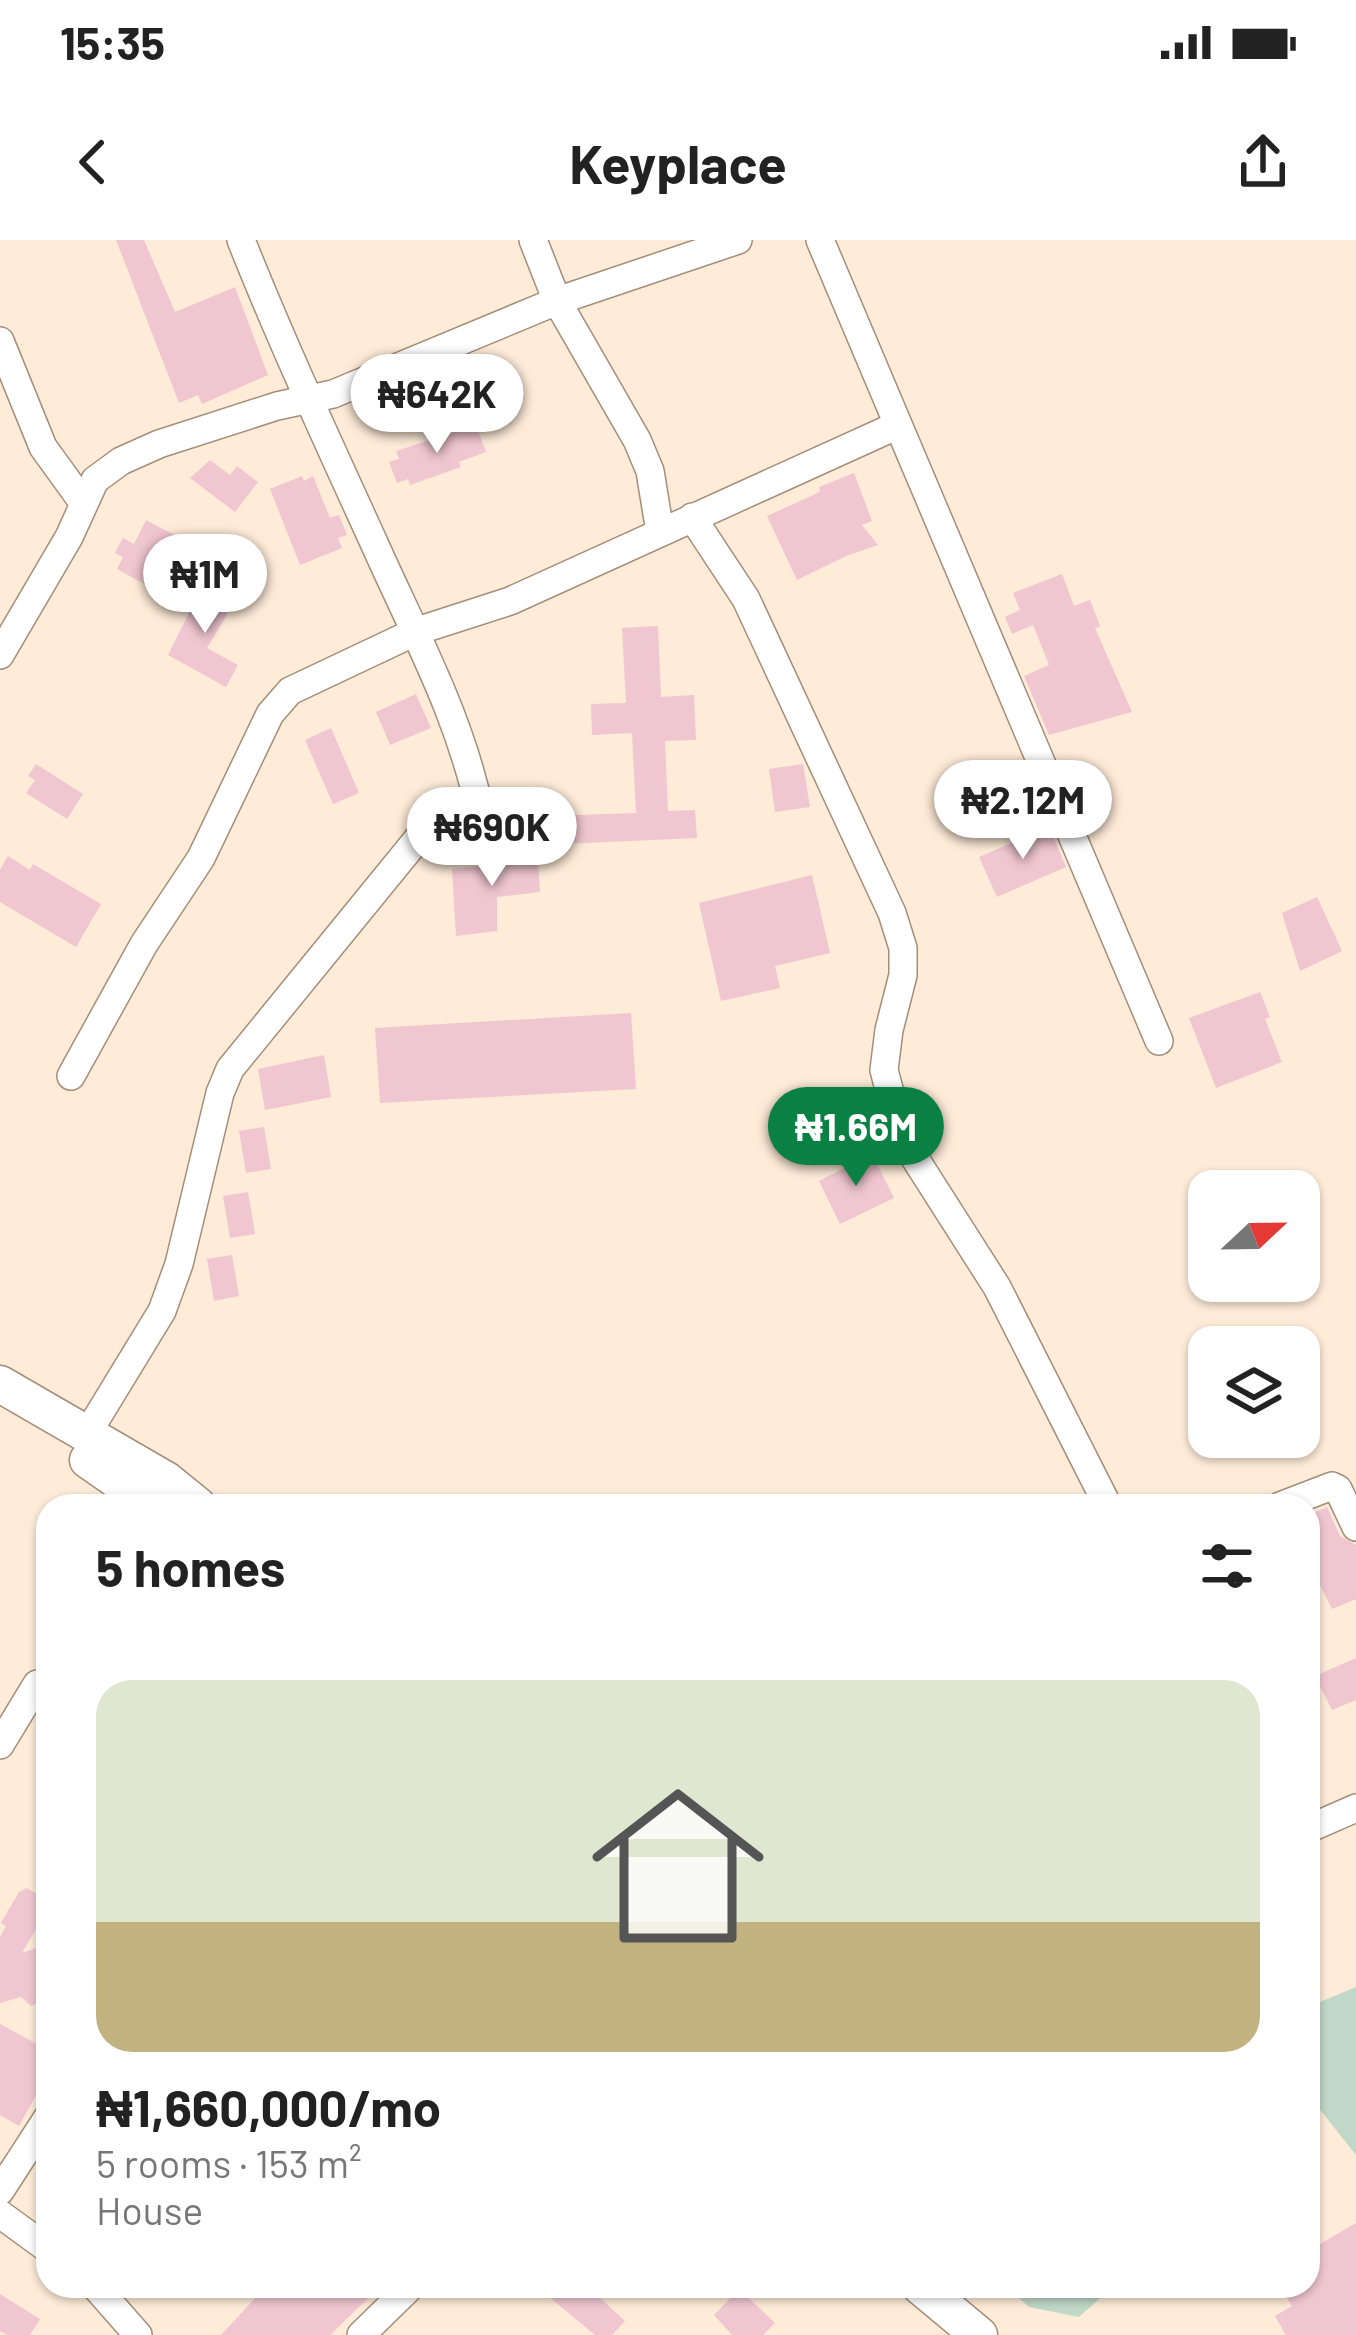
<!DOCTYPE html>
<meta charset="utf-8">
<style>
body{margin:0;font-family:Barlow,sans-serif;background:#f2f2f2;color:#222;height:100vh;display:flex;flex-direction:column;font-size:45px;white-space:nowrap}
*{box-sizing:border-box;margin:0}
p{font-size:39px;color:#767676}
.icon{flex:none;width:66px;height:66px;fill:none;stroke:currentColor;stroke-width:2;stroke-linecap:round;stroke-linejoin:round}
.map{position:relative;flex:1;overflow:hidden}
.drawer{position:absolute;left:36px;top:1254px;width:1284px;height:804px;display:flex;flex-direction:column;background:#fff;border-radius:36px;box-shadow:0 3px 9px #0004}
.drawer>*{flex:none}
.needle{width:78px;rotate:68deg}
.fabs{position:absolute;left:1188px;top:930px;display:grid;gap:24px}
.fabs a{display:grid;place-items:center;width:132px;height:132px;border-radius:24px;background:#fff;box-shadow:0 3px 9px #0004;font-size:60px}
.price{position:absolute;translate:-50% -102px;padding:0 27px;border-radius:42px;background:#fff;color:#222;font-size:39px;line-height:78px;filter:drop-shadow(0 3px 6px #0008)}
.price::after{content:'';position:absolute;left:50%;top:72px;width:36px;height:27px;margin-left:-18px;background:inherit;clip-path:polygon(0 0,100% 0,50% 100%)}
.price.selected{background:#0b8043;color:#fff}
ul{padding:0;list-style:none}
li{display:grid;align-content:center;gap:24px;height:636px;padding:0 60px}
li+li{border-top:3px solid #e0e0e0}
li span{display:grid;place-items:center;height:372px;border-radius:36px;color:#555}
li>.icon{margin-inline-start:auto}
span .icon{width:216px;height:216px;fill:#fffc;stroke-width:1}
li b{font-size:51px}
h2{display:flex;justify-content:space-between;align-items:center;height:144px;padding:0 60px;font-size:51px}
.status{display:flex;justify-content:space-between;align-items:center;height:84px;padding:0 60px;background:#fff;direction:ltr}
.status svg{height:33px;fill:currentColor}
header{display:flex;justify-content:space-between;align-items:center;height:156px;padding:0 60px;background:#fff;font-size:54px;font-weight:700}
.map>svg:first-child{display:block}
.green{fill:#bfd8c7}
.building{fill:#f0c6d1}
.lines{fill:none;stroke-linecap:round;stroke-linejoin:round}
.minor-casing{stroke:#a48e79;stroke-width:30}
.major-casing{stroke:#a48e79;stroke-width:39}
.minor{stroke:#fff;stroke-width:27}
.major{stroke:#fff;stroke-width:36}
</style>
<div class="status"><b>15:35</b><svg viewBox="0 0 49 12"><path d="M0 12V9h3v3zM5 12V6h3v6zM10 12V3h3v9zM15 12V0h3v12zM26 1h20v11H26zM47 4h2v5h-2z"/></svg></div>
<header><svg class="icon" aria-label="back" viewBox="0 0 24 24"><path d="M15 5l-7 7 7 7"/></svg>Keyplace<svg class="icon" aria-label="share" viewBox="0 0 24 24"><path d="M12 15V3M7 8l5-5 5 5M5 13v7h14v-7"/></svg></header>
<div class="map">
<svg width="1356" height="2095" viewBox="0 0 1356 2095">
<rect width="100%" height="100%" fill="#feebd8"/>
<path class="green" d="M 1356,1747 L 1356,1915 L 1317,1866 L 1308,1872 L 1308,1767 Z
M 1006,2046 L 1114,2046 L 1079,2077 L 1029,2067 Z"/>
<path class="building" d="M 116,0 L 144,0 L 175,72 L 235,47 L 268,135 L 202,164 L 198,155 L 179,163 Z
M 476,185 L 486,212 L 459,222 L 461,227 L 410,245 L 408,239 L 397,243 L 389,222 L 399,219 L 396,211 Z
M 210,220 L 230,235 L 237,226 L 258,242 L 235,272 L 190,238 Z
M 854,233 L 872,281 L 862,285 L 878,305 L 846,316 L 797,340 L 767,276 L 820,252 L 819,247 Z
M 302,236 L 304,241 L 313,236 L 330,278 L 339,275 L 347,295 L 338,298 L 342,308 L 300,325 L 270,249 Z
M 146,280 L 178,297 L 174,307 L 187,313 L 173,341 L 155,350 L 117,329 L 123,317 L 115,313 L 123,298 L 134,304 Z
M 1062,334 L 1074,366 L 1090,360 L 1100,386 L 1095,388 L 1132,472 L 1049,495 L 1024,436 L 1049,425 L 1033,385 L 1012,394 L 1005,377 L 1020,370 L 1013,353 Z
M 205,341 L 236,360 L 207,408 L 238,425 L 226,447 L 168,415 Z
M 658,386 L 661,457 L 694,455 L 696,500 L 665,501 L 668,571 L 695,570 L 697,598 L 563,604 L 563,593 L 574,585 L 576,575 L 636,573 L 632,493 L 592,495 L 591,464 L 626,463 L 622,388 Z
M 416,454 L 431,488 L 390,505 L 376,472 Z
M 331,488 L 359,553 L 333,564 L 305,500 Z
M 36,524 L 83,554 L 67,579 L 26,553 L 35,540 L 28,536 Z
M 803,524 L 810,567 L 775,572 L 769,529 Z
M 1049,587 L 1066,627 L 997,657 L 979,617 Z
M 537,606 L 540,652 L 497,657 L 497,691 L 456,696 L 452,629 L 508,624 L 507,608 Z
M 8,616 L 30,630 L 33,624 L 101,664 L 76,707 L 0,662 L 0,630 Z
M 812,635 L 830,713 L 775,726 L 780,748 L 721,761 L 699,663 Z
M 1317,657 L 1342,711 L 1300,731 L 1282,673 Z
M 1260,752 L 1270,777 L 1265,779 L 1282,822 L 1216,848 L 1189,778 Z
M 631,773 L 636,849 L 380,863 L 375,788 Z
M 324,815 L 331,857 L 265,870 L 258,829 Z
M 264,887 L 271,929 L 246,933 L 239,891 Z
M 872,914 L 894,958 L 840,984 L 819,941 Z
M 248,952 L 255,994 L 230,998 L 223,956 Z
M 232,1015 L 239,1056 L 214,1061 L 207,1019 Z
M 1327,1267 L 1340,1296 L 1356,1305 L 1356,1359 L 1332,1369 L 1308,1321 L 1308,1275 Z
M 1356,1418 L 1356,1460 L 1332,1470 L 1315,1436 Z
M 27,1648 L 40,1656 L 46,1672 L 22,1713 L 48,1704 L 48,1758 L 31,1766 L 21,1757 L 0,1763 L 0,1697 L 6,1686 L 1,1683 L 19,1652 Z
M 0,1784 L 48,1810 L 48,1849 L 41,1846 L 19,1886 L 0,1875 Z
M 1356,1983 L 1356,2095 L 1286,2095 L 1275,2076 L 1292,2066 L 1280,2046 L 1308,2046 L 1308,2011 Z
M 266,2046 L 381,2046 L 330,2095 L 221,2095 Z
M 536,2046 L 587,2046 L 625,2081 L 612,2095 L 595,2095 Z
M 739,2049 L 775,2083 L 763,2095 L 732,2095 L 714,2075 Z
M 0,2054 L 40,2079 L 30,2095 L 7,2095 L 0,2091 Z"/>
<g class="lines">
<g class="minor-casing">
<path id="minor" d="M 241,0 C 282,103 329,204 375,305 C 417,399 461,477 482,580
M 533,0 L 557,61 L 637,200 L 650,231 L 660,292
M 820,0 L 1159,801
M 0,101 L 43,207 L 82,261
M 692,277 L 746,359 L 892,673 L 903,708 L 903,735 L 889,790 L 884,830 L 902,898 L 997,1047 L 1108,1266
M 0,415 L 69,297 L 95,240 L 121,221 L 159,204 L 277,166 L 333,154 L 557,61 L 738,0
M 71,836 L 144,704 L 201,618 L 270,474 L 290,451 L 417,391 L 510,361 L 898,185
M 87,1194 L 162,1071 L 179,1024 L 220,853 L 230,829 L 420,596 L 433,586 L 558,576
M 1280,1266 L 1332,1246 L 1338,1249 L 1356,1287
M 0,1505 L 37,1444
M 1308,1589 L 1356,1568
M 0,1951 L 48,1877
M 0,1974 L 48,2009
M 95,2046 L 138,2095
M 361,2095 L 411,2046"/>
</g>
<g class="major-casing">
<path id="major" d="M 0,1144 L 166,1240 L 198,1266
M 88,1220 L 154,1266
M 920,2046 L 979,2095"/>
</g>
<use href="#minor" class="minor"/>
<use href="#major" class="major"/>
</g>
</svg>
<div class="fabs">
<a><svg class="needle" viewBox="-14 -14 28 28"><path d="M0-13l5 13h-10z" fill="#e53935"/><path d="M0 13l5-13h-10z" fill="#767676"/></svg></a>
<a><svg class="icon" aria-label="layers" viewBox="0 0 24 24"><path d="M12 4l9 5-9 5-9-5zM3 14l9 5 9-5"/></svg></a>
</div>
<b class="price" style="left:437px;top:216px">₦642K</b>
<b class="price" style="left:205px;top:396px">₦1M</b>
<b class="price" style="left:1023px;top:622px">₦2.12M</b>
<b class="price" style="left:492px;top:649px">₦690K</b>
<b class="price selected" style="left:856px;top:949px">₦1.66M</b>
<section class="drawer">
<h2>5 homes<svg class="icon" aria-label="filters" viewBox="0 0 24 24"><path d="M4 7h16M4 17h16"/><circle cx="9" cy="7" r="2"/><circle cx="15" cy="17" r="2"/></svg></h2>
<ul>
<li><span style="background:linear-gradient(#dfe7d0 65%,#c2b280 0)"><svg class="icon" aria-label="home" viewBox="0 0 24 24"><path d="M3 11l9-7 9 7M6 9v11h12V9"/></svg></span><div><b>₦1,660,000/mo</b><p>5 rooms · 153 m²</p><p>House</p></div></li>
</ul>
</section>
</div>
